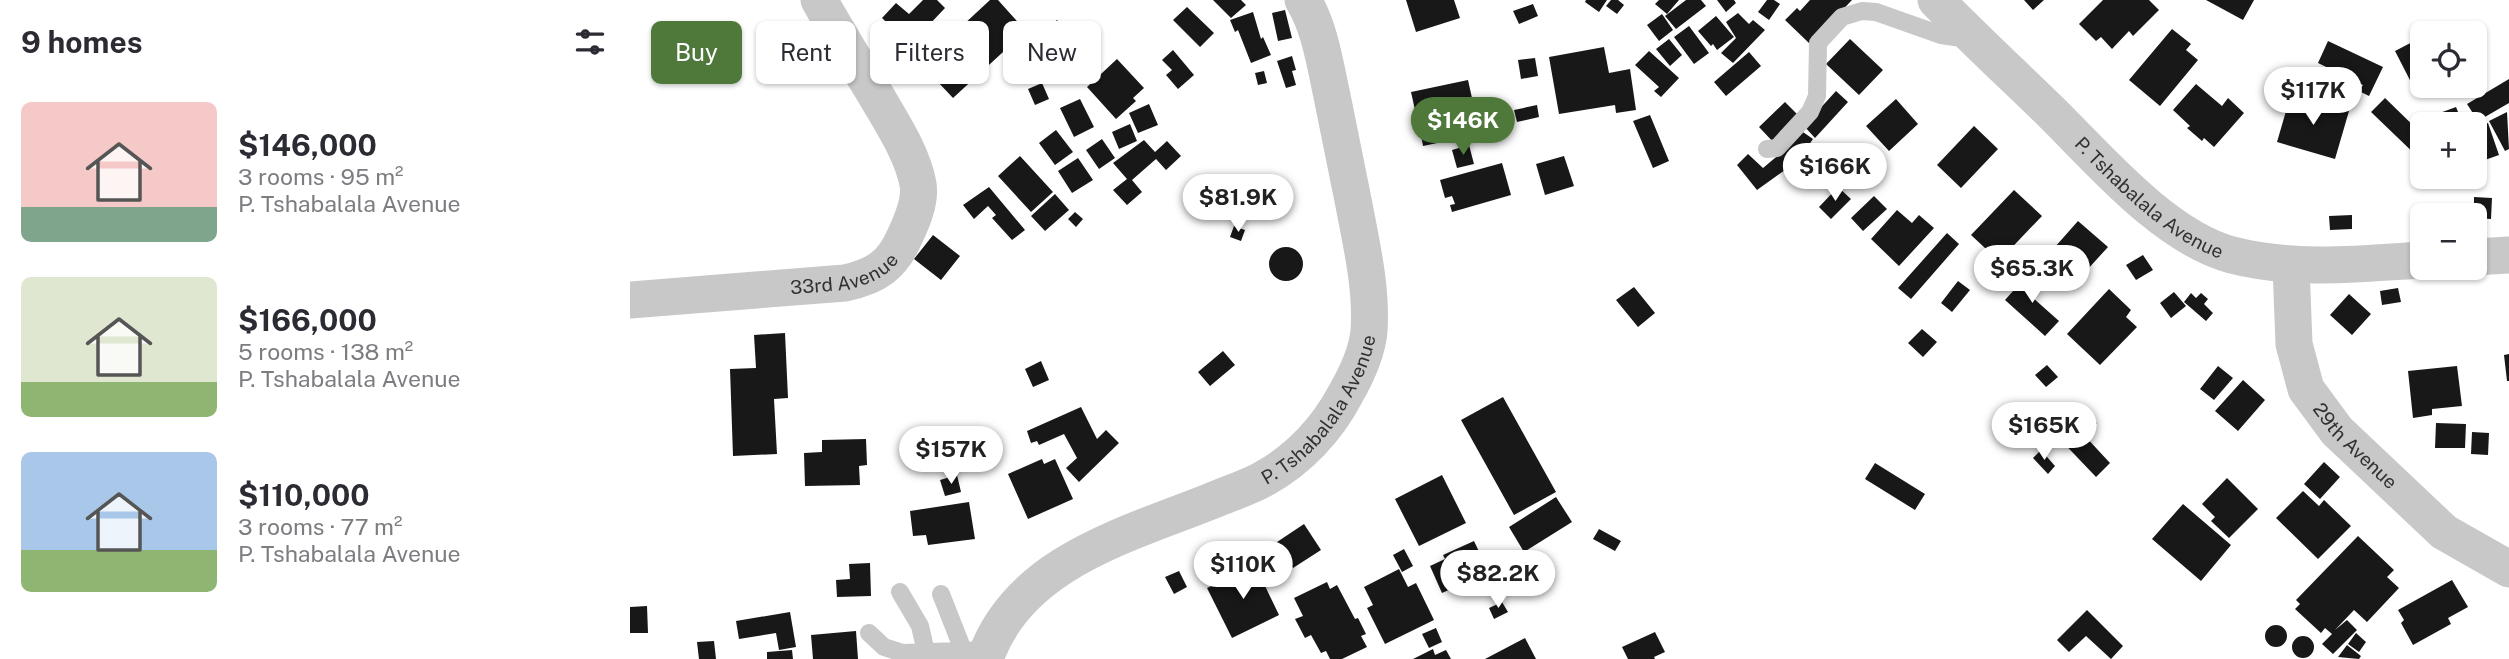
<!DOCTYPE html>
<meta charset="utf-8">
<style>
body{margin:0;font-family:"Public Sans",sans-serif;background:#f7f7f7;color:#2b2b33;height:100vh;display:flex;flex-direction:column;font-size:26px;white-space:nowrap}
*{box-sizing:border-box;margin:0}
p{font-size:23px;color:#7c7c81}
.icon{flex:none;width:38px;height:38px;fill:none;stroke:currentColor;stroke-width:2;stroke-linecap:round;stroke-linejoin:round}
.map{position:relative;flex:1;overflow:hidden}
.details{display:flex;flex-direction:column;background:#fff;width:630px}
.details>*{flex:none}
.top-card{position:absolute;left:21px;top:21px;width:665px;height:63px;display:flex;gap:14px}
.buttons{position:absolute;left:1780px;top:21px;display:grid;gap:14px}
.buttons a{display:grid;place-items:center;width:77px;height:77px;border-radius:10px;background:#fff;box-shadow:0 2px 5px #0004;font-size:35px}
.price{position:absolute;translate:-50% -60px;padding:0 16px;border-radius:24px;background:#fff;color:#222;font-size:23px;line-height:46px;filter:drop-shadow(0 2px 4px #0008)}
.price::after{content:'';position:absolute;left:50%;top:42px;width:21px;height:16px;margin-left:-10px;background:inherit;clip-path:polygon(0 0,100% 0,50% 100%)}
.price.active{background:#4f793a;color:#fff}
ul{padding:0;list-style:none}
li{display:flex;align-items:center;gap:21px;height:175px;padding:0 21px}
li span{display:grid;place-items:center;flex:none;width:196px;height:140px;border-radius:10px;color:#555}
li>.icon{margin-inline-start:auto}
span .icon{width:84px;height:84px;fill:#fffc;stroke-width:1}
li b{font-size:30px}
h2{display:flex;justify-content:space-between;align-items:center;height:84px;padding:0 21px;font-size:30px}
.pill{padding:0 24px;border-radius:10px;background:#fff;box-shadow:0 2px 5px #0004;font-size:24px;line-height:63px}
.pill.active{background:#4f793a;color:#fff}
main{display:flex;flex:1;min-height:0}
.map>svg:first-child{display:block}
.building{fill:#181818}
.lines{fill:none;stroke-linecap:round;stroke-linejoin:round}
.lane{stroke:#c8c8c8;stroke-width:18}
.street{stroke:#c8c8c8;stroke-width:37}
.labels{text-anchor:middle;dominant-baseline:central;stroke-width:7;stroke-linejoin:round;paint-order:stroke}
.street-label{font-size:19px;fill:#313131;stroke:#fff}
</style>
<main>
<section class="details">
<h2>9 homes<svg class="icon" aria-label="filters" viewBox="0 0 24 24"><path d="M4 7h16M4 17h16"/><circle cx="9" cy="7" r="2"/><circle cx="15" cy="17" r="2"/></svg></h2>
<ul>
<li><span style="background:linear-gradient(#f6c9c9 75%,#7fa58c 0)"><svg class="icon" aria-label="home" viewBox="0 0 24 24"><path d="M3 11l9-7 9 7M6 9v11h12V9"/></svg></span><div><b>$146,000</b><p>3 rooms · 95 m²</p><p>P. Tshabalala Avenue</p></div></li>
<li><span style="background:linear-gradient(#dfe7d0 75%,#8fb573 0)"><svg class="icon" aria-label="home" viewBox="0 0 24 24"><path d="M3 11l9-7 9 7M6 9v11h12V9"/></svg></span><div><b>$166,000</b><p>5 rooms · 138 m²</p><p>P. Tshabalala Avenue</p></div></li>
<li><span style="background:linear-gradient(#a9c7e8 70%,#8fb573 0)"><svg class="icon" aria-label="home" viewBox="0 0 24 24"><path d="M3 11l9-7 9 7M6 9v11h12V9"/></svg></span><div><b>$110,000</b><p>3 rooms · 77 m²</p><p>P. Tshabalala Avenue</p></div></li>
</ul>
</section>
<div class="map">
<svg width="1879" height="659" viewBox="0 0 1879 659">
<rect width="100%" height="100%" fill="#fff"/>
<path class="building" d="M 293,0 L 307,0 L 315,8 L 280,45 L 252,18 L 266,3 L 279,14 Z
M 360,0 L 368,0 L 396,31 L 323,98 L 291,64 Z
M 583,0 L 611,0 L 616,5 L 601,18 Z
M 776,0 L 824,0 L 830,18 L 786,32 Z
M 956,0 L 977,0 L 969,12 L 955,2 Z
M 981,0 L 988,0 L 994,5 L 987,14 L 976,6 Z
M 1029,0 L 1049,0 L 1037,14 L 1025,4 Z
M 1056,0 L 1071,0 L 1076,6 L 1046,29 L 1035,16 Z
M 1087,0 L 1104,0 L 1106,3 L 1096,12 Z
M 1137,0 L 1144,0 L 1150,4 L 1139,20 L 1128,12 Z
M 1180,0 L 1222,0 L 1180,44 L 1155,20 L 1167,8 L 1170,11 Z
M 1394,0 L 1414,0 L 1403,10 Z
M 1473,0 L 1519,0 L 1529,10 L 1503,36 L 1499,31 L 1482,49 L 1471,37 L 1466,41 L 1449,24 Z
M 1576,0 L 1624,0 L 1613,20 Z
M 903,4 L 908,16 L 889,24 L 883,11 Z
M 557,7 L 584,33 L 570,47 L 543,20 Z
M 655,10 L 662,38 L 648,41 L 642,13 Z
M 623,12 L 631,39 L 633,37 L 641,55 L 621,63 L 608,30 L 605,32 L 600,20 Z
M 1108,13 L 1119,24 L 1123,20 L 1135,30 L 1103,63 L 1091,53 L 1106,38 L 1096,22 Z
M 1032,14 L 1043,30 L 1029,41 L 1017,25 Z
M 1086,16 L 1104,37 L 1087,50 L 1083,44 L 1081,46 L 1068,31 Z
M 427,20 L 466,62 L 450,78 L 424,50 L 410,63 L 396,49 Z
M 1059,26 L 1079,53 L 1064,64 L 1044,37 Z
M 1542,29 L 1561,44 L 1556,50 L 1568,60 L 1530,106 L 1499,80 Z
M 1792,37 L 1792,82 L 1783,86 L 1765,51 Z
M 1039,39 L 1052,55 L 1040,66 L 1026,49 Z
M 1220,39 L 1253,70 L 1229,95 L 1196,64 Z
M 1698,41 L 1753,67 L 1739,96 L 1729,91 L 1733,85 L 1688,63 Z
M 974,47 L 979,73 L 1000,69 L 1006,110 L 986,113 L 985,105 L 929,114 L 919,57 Z
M 543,50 L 564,75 L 548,89 L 536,75 L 542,70 L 532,60 Z
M 1019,51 L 1049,78 L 1031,97 L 1024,91 L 1029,87 L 1005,65 Z
M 1119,52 L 1131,66 L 1096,96 L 1084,82 Z
M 662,56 L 666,70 L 662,71 L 666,85 L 656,88 L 647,61 Z
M 905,58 L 908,76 L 891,79 L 888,60 Z
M 487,59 L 514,88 L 503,98 L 506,101 L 486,119 L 457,87 Z
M 634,71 L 637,83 L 628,85 L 625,73 Z
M 1879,79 L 1879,103 L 1848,121 L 1837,104 Z
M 838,80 L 850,134 L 793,146 L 790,129 L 794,128 L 790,108 L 785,110 L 781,92 Z
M 412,83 L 419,99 L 405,105 L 398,89 Z
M 1566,84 L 1592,106 L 1598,98 L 1614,113 L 1584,147 L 1574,138 L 1572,141 L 1557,128 L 1560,126 L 1543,110 Z
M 1206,91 L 1218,102 L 1185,138 L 1174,126 Z
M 1661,94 L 1719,111 L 1705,159 L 1647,142 Z
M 1755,98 L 1792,134 L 1792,161 L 1741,112 Z
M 450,99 L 464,127 L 444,137 L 430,108 Z
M 1266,99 L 1288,124 L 1259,151 L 1236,126 Z
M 1155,102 L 1168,115 L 1145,144 L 1129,127 Z
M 519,104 L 528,125 L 508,133 L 499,113 Z
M 907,105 L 909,117 L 887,122 L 884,110 Z
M 1826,107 L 1833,124 L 1811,124 L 1807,114 Z
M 1877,112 L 1879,149 L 1875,151 L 1859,121 Z
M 1020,115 L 1039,161 L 1023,168 L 1003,121 Z
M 1858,123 L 1869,155 L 1852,161 L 1850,155 L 1845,157 L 1844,127 Z
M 500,124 L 507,141 L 489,149 L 482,132 Z
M 1344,126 L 1368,149 L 1331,188 L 1307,165 Z
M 426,130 L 443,152 L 425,165 L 409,143 Z
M 1170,130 L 1183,139 L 1174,152 L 1162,165 L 1127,190 L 1107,165 L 1118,154 L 1133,168 L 1151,153 Z
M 472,139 L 485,158 L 469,169 L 456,150 Z
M 514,140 L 525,152 L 537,141 L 551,156 L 536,170 L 526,159 L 502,180 L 512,192 L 497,205 L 483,190 L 497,179 L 483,163 Z
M 839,145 L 844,164 L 827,168 L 822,150 Z
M 390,156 L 423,192 L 401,212 L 368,176 Z
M 934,156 L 944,186 L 915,195 L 906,164 Z
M 448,158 L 463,180 L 442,193 L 428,171 Z
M 872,163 L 881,195 L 822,212 L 820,205 L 825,204 L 822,196 L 815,198 L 810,180 Z
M 359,187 L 395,230 L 382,240 L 362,218 L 366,215 L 358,206 L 344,219 L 333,205 Z
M 1208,187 L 1221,199 L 1201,219 L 1189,207 Z
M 1384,190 L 1412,216 L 1369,261 L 1341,235 Z
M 425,194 L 439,210 L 415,231 L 401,216 Z
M 1244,196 L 1257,209 L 1233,231 L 1221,218 Z
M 1844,197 L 1862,198 L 1861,219 L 1844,218 Z
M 1267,210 L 1282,223 L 1289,215 L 1304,228 L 1269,266 L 1241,239 Z
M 445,212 L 453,219 L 446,227 L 438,219 Z
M 1722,215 L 1722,229 L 1700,230 L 1699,216 Z
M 1448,221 L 1478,247 L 1446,282 L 1417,256 Z
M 604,226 L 615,230 L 611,241 L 600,237 Z
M 1317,233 L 1329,244 L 1281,299 L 1268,288 Z
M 303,235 L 330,256 L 311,280 L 284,259 Z
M639 264a17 17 0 1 1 34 0a17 17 0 1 1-34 0Z
M 1513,255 L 1523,270 L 1506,280 L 1496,265 Z
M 1400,272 L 1413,284 L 1402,297 L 1429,321 L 1415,336 L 1375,300 Z
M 1328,281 L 1340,290 L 1322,312 L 1311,303 Z
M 1004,287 L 1025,313 L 1008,327 L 986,300 Z
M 1768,288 L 1771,302 L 1752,305 L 1750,291 Z
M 1479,289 L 1501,310 L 1496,317 L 1507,327 L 1470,365 L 1437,334 Z
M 1544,292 L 1556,306 L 1541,318 L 1530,303 Z
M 1561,293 L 1566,298 L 1571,293 L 1578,299 L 1574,304 L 1583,313 L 1576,321 L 1554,302 Z
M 1719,294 L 1741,314 L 1722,335 L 1700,315 Z
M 1292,329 L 1307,342 L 1293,357 L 1278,343 Z
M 155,333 L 158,398 L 144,399 L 147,454 L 103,456 L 100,369 L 126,368 L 124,335 Z
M 593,351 L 605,365 L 580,386 L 568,372 Z
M 1879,354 L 1879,381 L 1877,381 L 1874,355 Z
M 411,361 L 419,380 L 403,387 L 395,369 Z
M 1417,365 L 1428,377 L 1416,387 L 1405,375 Z
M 1588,366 L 1603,378 L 1584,400 L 1570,389 Z
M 1827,366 L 1832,406 L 1802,409 L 1802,415 L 1783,418 L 1778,371 Z
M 1613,380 L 1635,400 L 1608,431 L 1585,411 Z
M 873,397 L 926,492 L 884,515 L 831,420 Z
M 451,407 L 467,439 L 476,430 L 489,443 L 449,482 L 436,468 L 447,458 L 434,434 L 409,445 L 407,441 L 401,443 L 397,431 Z
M 1453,410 L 1467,423 L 1454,435 L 1480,463 L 1466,477 L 1426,435 Z
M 1806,423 L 1836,424 L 1835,448 L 1805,448 Z
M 1842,432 L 1859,433 L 1858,455 L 1841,454 Z
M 236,439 L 237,465 L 229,466 L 230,485 L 175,486 L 174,453 L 192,452 L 192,440 Z
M 328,442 L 332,460 L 321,462 L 318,444 Z
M 1411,450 L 1425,466 L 1418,474 L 1403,458 Z
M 412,459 L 414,464 L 425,459 L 443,499 L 398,519 L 378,474 Z
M 1694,462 L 1710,477 L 1690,499 L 1674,484 Z
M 1245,463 L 1295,494 L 1285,510 L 1235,479 Z
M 327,475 L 331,492 L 315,496 L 310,480 Z
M 812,475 L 836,523 L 789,546 L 765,499 Z
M 1597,478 L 1628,509 L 1599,538 L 1581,521 L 1585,517 L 1572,504 Z
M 1673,491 L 1689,506 L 1694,500 L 1721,526 L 1688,559 L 1646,518 Z
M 926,497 L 942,522 L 894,552 L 879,527 Z
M 339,502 L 345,539 L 298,545 L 296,535 L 283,536 L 280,511 Z
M 1553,504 L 1601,545 L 1571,581 L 1522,539 Z
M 674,524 L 691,550 L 663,568 L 647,542 Z
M 969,529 L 991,541 L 985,551 L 963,539 Z
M 1728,536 L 1764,570 L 1757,577 L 1769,588 L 1737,622 L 1724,610 L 1705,630 L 1717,620 L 1727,630 L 1703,654 L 1692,644 L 1702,634 L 1695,628 L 1691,633 L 1665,609 L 1670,604 L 1666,600 Z
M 844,541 L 853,560 L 826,572 L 832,584 L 812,593 L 800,566 L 815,559 L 813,555 Z
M 774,549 L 783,566 L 772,572 L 763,555 Z
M 240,563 L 241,596 L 207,597 L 206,580 L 220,579 L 219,564 Z
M 625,565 L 649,615 L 602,638 L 577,588 Z
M 769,569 L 778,587 L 786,583 L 804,620 L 755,644 L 737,608 L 743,605 L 734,587 Z
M 549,571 L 557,587 L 544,594 L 535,577 Z
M 1822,580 L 1838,607 L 1818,618 L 1821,624 L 1783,645 L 1771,623 L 1774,620 L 1768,610 Z
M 697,582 L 700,589 L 707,585 L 725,619 L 728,618 L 736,634 L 731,636 L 737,647 L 712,659 L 700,659 L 696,651 L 691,653 L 681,635 L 675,638 L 665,619 L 673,616 L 664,598 Z
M 872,602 L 878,612 L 864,619 L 859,608 Z
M 17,606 L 18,633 L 0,633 L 0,607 Z
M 1457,610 L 1493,646 L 1481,659 L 1456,636 L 1439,652 L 1427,640 Z
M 160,612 L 166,647 L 149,650 L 146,633 L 109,639 L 106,621 Z
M1635 636a11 11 0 1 1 22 0a11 11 0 1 1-22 0Z
M 806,628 L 812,642 L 799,648 L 792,634 Z
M 226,631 L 228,659 L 183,659 L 181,635 Z
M 1025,632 L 1035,652 L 1024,657 L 1025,659 L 998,659 L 992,647 Z
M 1726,633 L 1736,642 L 1729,652 L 1718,644 Z
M1662 647a11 11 0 1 1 22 0a11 11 0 1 1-22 0Z
M 895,638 L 906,659 L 855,659 Z
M 84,641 L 86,659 L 69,659 L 67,642 Z
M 1717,645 L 1731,656 L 1729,659 L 1708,657 Z
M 803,649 L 805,655 L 816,650 L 821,659 L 783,659 Z
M 162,650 L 163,659 L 137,659 L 137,652 Z"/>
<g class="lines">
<path class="lane" d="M 1137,149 L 1147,148 L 1180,112 L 1187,96 L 1188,43 L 1212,17 L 1232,11 L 1246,12 L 1311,35 L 1339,39
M 270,592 L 290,626 L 296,652
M 311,594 L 333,650
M 239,633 L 254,647 L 273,653 L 358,650"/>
<g class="street">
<path id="s1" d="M 1306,0 C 1343,38 1382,74 1420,111 C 1469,159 1534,237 1602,255 C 1664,271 1729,264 1792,260"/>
<path d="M 1844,257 L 1879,255"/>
<path id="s2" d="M 1661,266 L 1664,344 L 1676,389 L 1707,431 L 1814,532 L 1879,569"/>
<path id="s3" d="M 0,300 L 215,283 C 246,276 262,266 275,236 C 282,221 291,201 288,184 C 282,152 260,120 244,92 C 225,62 207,31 189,0"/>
<path id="s4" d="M 355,659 C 389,559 505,533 591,497 C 606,491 622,486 635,478 C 669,459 697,429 715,395 C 726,376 737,353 739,331 C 742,288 731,242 723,200 C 716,165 709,131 702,96 C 695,64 690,28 673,0"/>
</g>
</g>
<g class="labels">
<g class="street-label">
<text stroke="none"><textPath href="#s1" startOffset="292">P. Tshabalala Avenue</textPath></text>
<text stroke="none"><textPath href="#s3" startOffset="217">33rd Avenue</textPath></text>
<text stroke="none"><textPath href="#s4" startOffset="434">P. Tshabalala Avenue</textPath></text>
<text stroke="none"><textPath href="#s2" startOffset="200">29th Avenue</textPath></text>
</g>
</g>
</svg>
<div class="buttons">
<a><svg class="icon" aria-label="locate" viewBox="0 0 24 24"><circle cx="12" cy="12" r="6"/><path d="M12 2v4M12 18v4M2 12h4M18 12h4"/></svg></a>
<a>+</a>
<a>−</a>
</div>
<b class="price" style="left:1683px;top:127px">$117K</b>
<b class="price active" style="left:833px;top:157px">$146K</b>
<b class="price" style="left:1205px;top:203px">$166K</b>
<b class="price" style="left:608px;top:234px">$81.9K</b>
<b class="price" style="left:1402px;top:305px">$65.3K</b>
<b class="price" style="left:1414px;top:462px">$165K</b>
<b class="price" style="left:321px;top:486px">$157K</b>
<b class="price" style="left:613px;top:601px">$110K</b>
<b class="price" style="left:868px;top:610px">$82.2K</b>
<div class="top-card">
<a class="pill active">Buy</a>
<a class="pill">Rent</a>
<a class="pill">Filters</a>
<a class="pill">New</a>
</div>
</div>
</main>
